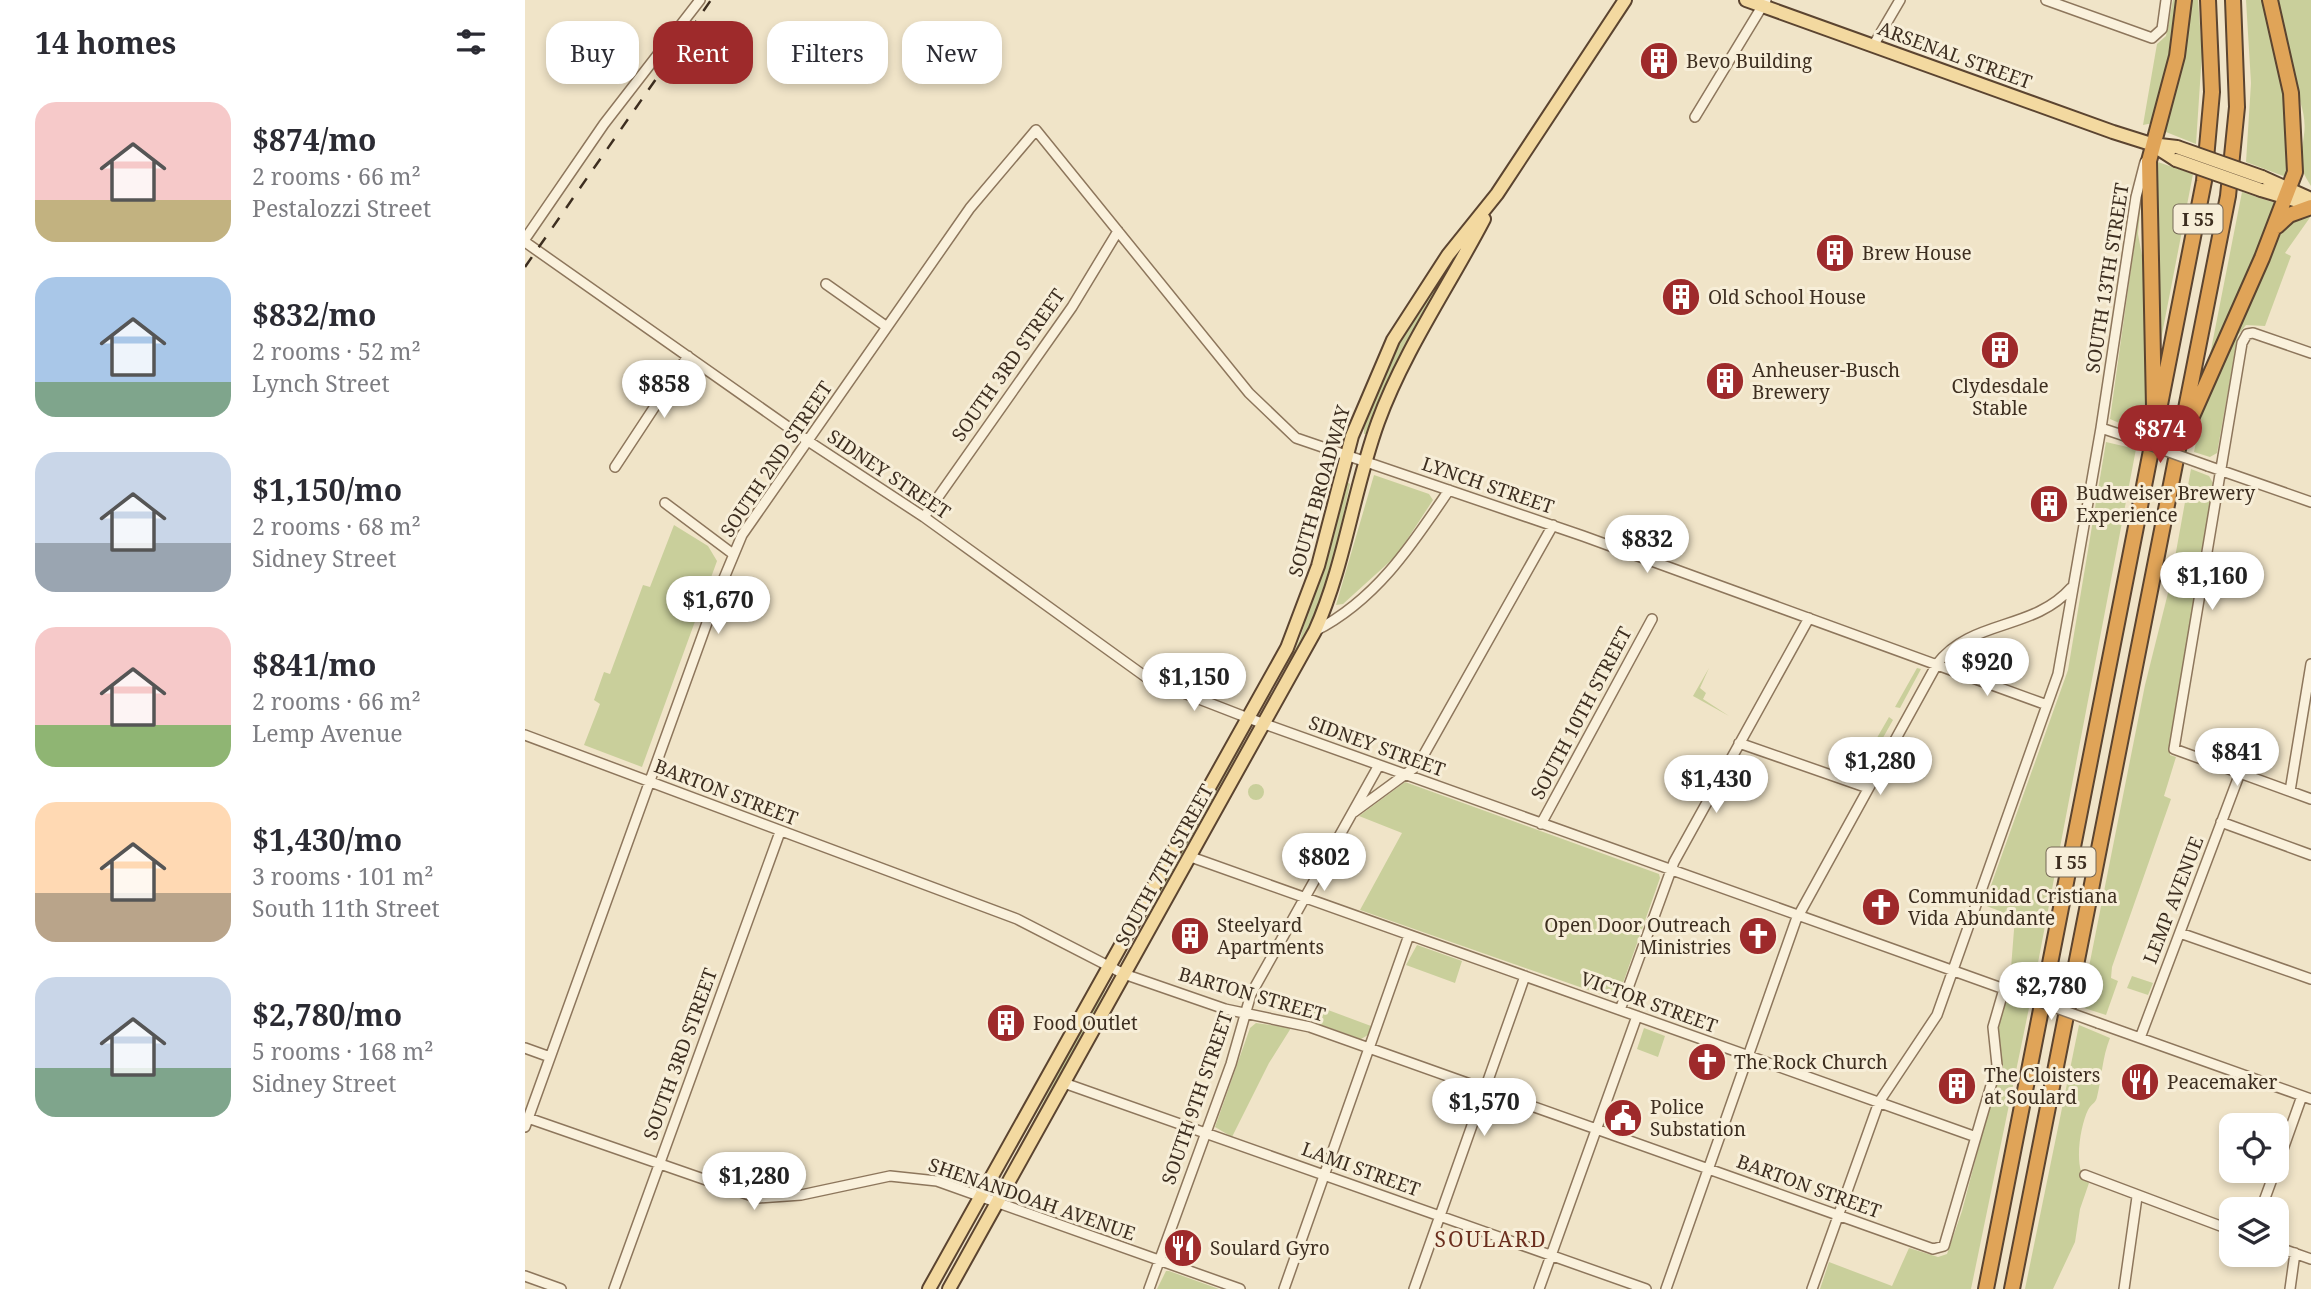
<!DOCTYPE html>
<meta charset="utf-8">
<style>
body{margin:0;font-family:"Noto Serif",serif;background:#f2f2f3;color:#2b2b33;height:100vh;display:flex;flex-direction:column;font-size:26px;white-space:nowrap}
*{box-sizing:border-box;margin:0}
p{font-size:23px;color:#7c7c81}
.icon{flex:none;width:38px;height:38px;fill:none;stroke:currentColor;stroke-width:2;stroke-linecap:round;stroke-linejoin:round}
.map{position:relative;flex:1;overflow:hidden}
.sheet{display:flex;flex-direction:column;background:#fff;width:525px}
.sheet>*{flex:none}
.hud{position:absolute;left:21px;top:21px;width:665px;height:63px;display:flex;gap:14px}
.fabs{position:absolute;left:1694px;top:1113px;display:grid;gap:14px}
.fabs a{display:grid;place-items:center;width:70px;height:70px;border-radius:14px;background:#fff;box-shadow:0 4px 10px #0003;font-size:35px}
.price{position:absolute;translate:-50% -60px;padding:0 16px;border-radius:24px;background:#fff;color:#222;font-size:23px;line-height:46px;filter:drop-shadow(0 2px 4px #0008)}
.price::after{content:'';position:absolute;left:50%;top:42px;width:21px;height:16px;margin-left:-10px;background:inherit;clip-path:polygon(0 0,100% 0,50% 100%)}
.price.active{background:#9e2a2b;color:#fff}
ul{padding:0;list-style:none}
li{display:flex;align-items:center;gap:21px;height:175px;padding:0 35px}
li span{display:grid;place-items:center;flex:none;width:196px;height:140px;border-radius:21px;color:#555}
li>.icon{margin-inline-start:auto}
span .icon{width:84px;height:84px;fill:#fffc;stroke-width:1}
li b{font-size:30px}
h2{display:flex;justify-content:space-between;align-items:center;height:84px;padding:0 35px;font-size:30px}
.chip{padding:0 24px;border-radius:21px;background:#fff;box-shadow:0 4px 10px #0003;font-size:24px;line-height:63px}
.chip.active{background:#9e2a2b;color:#fff}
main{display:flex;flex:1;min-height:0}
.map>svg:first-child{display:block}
.green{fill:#c9cf9b}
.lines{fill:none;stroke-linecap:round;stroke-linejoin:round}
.minor-casing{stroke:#8d765c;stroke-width:12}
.major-casing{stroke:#5b4430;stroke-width:16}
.highway-casing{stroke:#5b4430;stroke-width:18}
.minor{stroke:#faf1dc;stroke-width:9}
.major{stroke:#f3d9a0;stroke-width:12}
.highway{stroke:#e0a458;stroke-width:14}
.rail{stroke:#3d2e20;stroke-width:2.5;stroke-dasharray:12 12;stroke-linecap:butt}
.minor-bridge-casing{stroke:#8d765c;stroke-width:12;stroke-linecap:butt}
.major-bridge-casing{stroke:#5b4430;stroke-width:16;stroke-linecap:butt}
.minor-bridge{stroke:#faf1dc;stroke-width:9}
.major-bridge{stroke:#f3d9a0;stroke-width:12}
.labels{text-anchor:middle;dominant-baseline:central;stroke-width:6;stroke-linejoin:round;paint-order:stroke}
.shield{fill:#f7eed8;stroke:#756857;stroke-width:2}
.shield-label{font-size:18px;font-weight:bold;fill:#3d2e20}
.street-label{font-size:19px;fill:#3d2e20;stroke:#f7eed8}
.poi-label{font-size:19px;fill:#3d2e20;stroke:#f7eed8;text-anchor:start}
.neighbourhood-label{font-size:21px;letter-spacing:2px;fill:#6b2e1e;stroke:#f7eed8}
</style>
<main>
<section class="sheet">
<h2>14 homes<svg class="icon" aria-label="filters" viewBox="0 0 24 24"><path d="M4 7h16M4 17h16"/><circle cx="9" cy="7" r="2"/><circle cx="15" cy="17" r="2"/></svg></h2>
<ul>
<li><span style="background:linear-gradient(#f6c9c9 70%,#c2b280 0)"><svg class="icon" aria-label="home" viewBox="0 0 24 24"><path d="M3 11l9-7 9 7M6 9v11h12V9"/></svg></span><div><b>$874/mo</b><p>2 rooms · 66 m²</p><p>Pestalozzi Street</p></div></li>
<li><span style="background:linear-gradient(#a9c7e8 75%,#7fa58c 0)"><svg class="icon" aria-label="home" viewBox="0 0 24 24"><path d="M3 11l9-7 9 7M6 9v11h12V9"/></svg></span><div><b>$832/mo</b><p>2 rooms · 52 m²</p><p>Lynch Street</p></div></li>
<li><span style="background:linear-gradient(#c9d6e8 65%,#9aa5b1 0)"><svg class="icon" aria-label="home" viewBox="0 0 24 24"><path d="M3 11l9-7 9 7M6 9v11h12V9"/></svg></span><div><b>$1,150/mo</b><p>2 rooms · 68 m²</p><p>Sidney Street</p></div></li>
<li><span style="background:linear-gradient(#f6c9c9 70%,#8fb573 0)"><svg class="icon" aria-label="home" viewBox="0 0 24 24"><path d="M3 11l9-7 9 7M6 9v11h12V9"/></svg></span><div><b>$841/mo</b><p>2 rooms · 66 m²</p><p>Lemp Avenue</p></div></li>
<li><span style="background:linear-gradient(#ffd9b3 65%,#b9a48a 0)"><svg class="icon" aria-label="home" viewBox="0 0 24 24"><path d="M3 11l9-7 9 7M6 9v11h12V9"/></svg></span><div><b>$1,430/mo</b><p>3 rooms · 101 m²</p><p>South 11th Street</p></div></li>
<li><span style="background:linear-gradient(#c9d6e8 65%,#7fa58c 0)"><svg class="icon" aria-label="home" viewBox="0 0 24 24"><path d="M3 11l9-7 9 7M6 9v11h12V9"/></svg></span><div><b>$2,780/mo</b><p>5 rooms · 168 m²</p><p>Sidney Street</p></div></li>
</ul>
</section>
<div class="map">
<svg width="1786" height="1289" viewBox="0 0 1786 1289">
<rect width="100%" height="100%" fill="#f0e4c8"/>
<path class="green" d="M 1648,0 L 1652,0 L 1647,47 L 1628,123 L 1618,125 L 1632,44 L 1641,36 Z
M 1662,0 L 1673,0 L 1677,53 L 1671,144 L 1636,130 Z
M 1721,0 L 1741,0 L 1756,59 L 1765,167 L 1761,177 L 1721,162 L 1726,83 Z
M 1749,0 L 1786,0 L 1786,186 C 1771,163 1776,158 1779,135 C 1782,113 1773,98 1768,79 C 1762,53 1755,26 1749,0 Z
M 1630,161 L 1668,174 L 1632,360 Z
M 1617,189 L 1613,234 L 1621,277 L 1623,401 L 1615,432 L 1585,419 Z
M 1717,192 L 1753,204 L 1682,370 Z
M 1780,215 L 1786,216 L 1760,253 L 1766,256 L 1740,326 L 1721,325 L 1713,335 L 1692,453 L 1685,457 L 1669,452 L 1677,414 L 1757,228 Z
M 912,280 L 918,284 L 843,434 L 839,434 L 839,428 L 872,344 Z
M 1581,442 L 1611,449 L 1508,989 L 1485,981 L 1490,917 L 1459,905 L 1543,670 Z
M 1666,469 L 1684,476 L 1688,483 L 1646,749 L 1645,755 L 1651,757 L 1639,796 L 1646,799 L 1587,967 L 1586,978 L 1593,981 L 1581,1015 L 1556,1007 L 1620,685 L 1645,585 Z
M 849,475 L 904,494 L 908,500 L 872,555 L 818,604 L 811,605 Z
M 821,481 L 825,484 L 805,577 L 787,625 L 743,703 L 775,639 Z
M 149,525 L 183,546 L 192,561 L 117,767 L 59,745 L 75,704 L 69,700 L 79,672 L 85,674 L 118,585 L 125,587 Z
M 1184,668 L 1175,688 L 1181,693 L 1178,699 L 1204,716 L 1168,696 Z
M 1392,668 L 1396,669 L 1375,708 L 1370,707 Z
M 1364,717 L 1368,720 L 1338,773 L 1326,769 L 1328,766 L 1334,769 Z
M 716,741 L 718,744 C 680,811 646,880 608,946 L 644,869 Z
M 880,782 L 1134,874 L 1135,878 L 1092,1000 L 835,910 L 877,833 L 834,816 Z
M723 792a8 8 0 1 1 16 0a8 8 0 1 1-16 0Z
M 892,945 L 937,961 L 930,983 L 881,965 Z
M 1607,976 L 1628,983 L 1623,995 L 1602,988 Z
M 578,989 L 580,991 L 535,1079 L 478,1178 Z
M 1480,1002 L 1504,1008 L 1446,1289 L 1295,1289 L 1304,1262 L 1367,1286 L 1384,1248 L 1413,1257 L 1422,1254 L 1437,1211 L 1476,1062 L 1473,1030 Z
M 787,1004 L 846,1026 L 843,1035 L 836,1039 L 780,1019 Z
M 731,1023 L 766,1028 L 744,1063 L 707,1137 L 690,1127 L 725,1028 Z
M 1554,1025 L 1585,1038 C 1577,1058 1577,1077 1572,1097 C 1571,1103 1566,1104 1563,1110 C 1555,1126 1547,1173 1564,1183 L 1555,1209 L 1550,1242 L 1528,1289 L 1500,1289 Z
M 1119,1028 L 1140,1036 L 1133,1057 L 1112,1049 Z
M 641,1271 L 644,1271 L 694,1289 L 632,1289 Z"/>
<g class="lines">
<g class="minor-casing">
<path id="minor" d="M 1521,0 L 1627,38 L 1637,29 L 1641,0
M 1348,46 L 1375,0
M 1170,117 L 1241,0
M 0,239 L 79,124 L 175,0
M 0,242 L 283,441 L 399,517 L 625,680 L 723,718 L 1482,990
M 301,284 L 362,327
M 1786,353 L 1728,333 L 1722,334 L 1717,343 L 1649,749 L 1786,799
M 1576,428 L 1597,435
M 1683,466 L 1786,502
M 90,467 L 163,356
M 140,503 L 208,554
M 399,517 L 547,307 L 593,231
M 790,631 C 851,600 887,545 924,490
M 0,735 L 492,919 L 599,974 L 700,1009 L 785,1027 L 1408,1249 L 1419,1246 L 1472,1065 L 1468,1027 L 1479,989
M 1214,743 L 1343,788
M 1765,791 L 1786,664
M 829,812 L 893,765 L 1028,525
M 1696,822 L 1786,855
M 1016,824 L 1127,619
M 666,857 L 1451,1137
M 1655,933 L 1786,979
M 1095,1010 L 1149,862 L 1284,618
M 1573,1023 L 1786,1099
M 1615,1038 L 1715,773
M 0,1048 L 25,1057
M 539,1083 L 1121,1289
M 3,1118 L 233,1198 L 276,1195 L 365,1176 L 412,1181 L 715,1289
M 0,1127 L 192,595 L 217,535 L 445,208 L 511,130 L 724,393 L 771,438 L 1058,536 L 1522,705
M 1752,1166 L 1777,1096
M 1560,1175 L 1706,1230
M 1736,1209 L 1750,1171
M 1752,1247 L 1786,1259
M 0,1276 L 36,1289
M 89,1289 L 255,832
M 624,1289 L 706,1064 L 726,994 L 854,765
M 759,1289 L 884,935
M 889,1289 L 1000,976
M 1014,1289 L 1112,1016
M 1141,1289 L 1271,920 L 1412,664 C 1446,619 1508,631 1546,588
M 1287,1289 L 1354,1102 L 1412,1015 L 1533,674 L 1576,428 L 1611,197 L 1620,162
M 1599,1289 L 1612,1197
M 1765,1289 L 1770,1253"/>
</g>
<g class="major-casing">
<path id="major" d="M 1221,0 L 1588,132 L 1626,144 L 1652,147
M 1626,144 L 1651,160
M 1737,177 L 1786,199
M 1736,190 L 1786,205
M 404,1289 L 762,648 L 793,566 L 827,436 L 868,340 L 923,255 L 972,194 L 1100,0
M 424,1289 L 790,631 C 820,564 828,491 853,422 C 879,351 924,286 959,219"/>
</g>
<g class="highway-casing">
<path id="highway" d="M 1752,226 L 1764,215 L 1786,207
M 1629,407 L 1624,161 L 1652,56 L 1659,0
M 1664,423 L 1737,258 L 1770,172 L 1766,93 L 1745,0
M 1461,1289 L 1679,181 L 1687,92 L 1683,0
M 1487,1289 L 1703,196 L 1712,107 L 1708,0"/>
</g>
<use href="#minor" class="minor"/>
<use href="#major" class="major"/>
<use href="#highway" class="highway"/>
<path class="rail" d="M 0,267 L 186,0"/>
<g class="minor-bridge-casing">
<path id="minor-bridge" d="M 1597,435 L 1683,466
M 1490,993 L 1573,1023"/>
</g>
<g class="major-bridge-casing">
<path id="major-bridge" d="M 1652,147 L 1737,177
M 1651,160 L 1736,190"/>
</g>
<use href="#minor-bridge" class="minor-bridge"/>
<use href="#major-bridge" class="major-bridge"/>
</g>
<defs>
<g id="building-disc" transform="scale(2.0125)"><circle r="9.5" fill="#9e2a2b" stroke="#f7eed8"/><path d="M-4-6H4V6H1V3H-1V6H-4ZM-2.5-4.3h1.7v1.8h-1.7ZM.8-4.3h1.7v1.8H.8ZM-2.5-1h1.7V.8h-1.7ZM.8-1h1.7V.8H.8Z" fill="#fff"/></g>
<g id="church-disc" transform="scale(2.0125)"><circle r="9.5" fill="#9e2a2b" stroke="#f7eed8"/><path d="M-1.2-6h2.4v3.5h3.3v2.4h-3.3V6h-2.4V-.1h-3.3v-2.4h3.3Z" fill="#fff"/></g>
<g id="restaurant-disc" transform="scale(2.0125)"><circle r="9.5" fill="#9e2a2b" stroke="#f7eed8"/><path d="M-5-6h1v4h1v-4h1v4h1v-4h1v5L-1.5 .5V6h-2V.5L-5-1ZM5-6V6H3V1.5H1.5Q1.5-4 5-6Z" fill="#fff"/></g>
<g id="civic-disc" transform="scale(2.0125)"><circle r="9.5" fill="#9e2a2b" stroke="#f7eed8"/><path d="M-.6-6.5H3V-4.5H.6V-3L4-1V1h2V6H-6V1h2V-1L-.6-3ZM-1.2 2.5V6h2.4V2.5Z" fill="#fff"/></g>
</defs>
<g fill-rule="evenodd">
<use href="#building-disc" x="1134" y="61"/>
<use href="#building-disc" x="1310" y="253"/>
<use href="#building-disc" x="1156" y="297"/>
<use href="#building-disc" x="1475" y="350"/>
<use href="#building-disc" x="1200" y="381"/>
<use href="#building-disc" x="1524" y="504"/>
<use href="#church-disc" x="1356" y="907"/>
<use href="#building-disc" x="665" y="936"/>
<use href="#church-disc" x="1233" y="936"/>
<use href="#building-disc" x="481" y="1023"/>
<use href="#church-disc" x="1182" y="1062"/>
<use href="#restaurant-disc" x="1615" y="1082"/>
<use href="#building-disc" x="1432" y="1086"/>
<use href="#civic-disc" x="1098" y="1118"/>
<use href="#restaurant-disc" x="658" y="1248"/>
</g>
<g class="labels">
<g class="shield">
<rect x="1648.5" y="204.5" width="49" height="29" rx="5"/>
<rect x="1521.5" y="847.5" width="49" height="29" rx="5"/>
</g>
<g class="shield-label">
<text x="1673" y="219">I 55</text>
<text x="1546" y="862">I 55</text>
</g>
<g class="street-label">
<text transform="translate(1430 55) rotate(20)">ARSENAL STREET</text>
<text transform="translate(1582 278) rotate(-81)">SOUTH 13TH STREET</text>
<text transform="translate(483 365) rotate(-55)">SOUTH 3RD STREET</text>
<text transform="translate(251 459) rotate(-56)">SOUTH 2ND STREET</text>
<text transform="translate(364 474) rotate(34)">SIDNEY STREET</text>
<text transform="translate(963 485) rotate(19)">LYNCH STREET</text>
<text transform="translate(794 491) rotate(-74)">SOUTH BROADWAY</text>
<text transform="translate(1056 713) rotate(-62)">SOUTH 10TH STREET</text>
<text transform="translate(852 746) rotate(20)">SIDNEY STREET</text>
<text transform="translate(201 792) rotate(21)">BARTON STREET</text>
<text transform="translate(639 865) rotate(-61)">SOUTH 7TH STREET</text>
<text transform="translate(1648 900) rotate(-69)">LEMP AVENUE</text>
<text transform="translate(727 994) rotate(16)">BARTON STREET</text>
<text transform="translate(1124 1002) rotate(20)">VICTOR STREET</text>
<text transform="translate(155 1054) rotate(-70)">SOUTH 3RD STREET</text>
<text transform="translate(672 1098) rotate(-71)">SOUTH 9TH STREET</text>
<text transform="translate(836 1169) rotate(20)">LAMI STREET</text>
<text transform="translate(1284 1186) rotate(20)">BARTON STREET</text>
<text transform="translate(507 1199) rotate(19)">SHENANDOAH AVENUE</text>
</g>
<g class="poi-label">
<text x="1161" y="61">Bevo Building</text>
<text x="1337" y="253">Brew House</text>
<text x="1183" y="297">Old School House</text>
<text x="1227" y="370">Anheuser-Busch<tspan x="1227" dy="22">Brewery</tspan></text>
<text x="1475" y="386" text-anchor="middle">Clydesdale<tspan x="1475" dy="22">Stable</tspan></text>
<text x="1551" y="493">Budweiser Brewery<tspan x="1551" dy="22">Experience</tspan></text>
<text x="1383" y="896">Communidad Cristiana<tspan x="1383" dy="22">Vida Abundante</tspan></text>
<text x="692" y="925">Steelyard<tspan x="692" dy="22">Apartments</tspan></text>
<text x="1206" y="925" text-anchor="end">Open Door Outreach<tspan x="1206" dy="22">Ministries</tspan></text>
<text x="508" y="1023">Food Outlet</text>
<text x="1209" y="1062">The Rock Church</text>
<text x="1459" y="1075">The Cloisters<tspan x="1459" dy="22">at Soulard</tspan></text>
<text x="1642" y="1082">Peacemaker</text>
<text x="1125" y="1107">Police<tspan x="1125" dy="22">Substation</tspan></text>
<text x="685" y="1248">Soulard Gyro</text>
</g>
<g class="neighbourhood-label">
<text x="966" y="1239">SOULARD</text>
</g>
</g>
</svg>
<div class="fabs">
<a><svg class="icon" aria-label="locate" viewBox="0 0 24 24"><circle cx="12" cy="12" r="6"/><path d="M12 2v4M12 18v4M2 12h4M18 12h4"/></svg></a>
<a><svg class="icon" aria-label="layers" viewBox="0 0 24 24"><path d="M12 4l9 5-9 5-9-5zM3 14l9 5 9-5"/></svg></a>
</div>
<b class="price" style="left:139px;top:420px">$858</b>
<b class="price active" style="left:1635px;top:465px">$874</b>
<b class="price" style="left:1122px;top:575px">$832</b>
<b class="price" style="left:1687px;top:612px">$1,160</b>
<b class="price" style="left:193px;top:636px">$1,670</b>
<b class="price" style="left:1462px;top:698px">$920</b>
<b class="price" style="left:669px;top:713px">$1,150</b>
<b class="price" style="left:1712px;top:788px">$841</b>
<b class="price" style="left:1355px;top:797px">$1,280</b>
<b class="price" style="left:1191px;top:815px">$1,430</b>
<b class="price" style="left:799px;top:893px">$802</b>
<b class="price" style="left:1526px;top:1022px">$2,780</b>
<b class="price" style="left:959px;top:1138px">$1,570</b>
<b class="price" style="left:229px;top:1212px">$1,280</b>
<div class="hud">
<a class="chip">Buy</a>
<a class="chip active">Rent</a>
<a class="chip">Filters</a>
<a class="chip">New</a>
</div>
</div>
</main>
